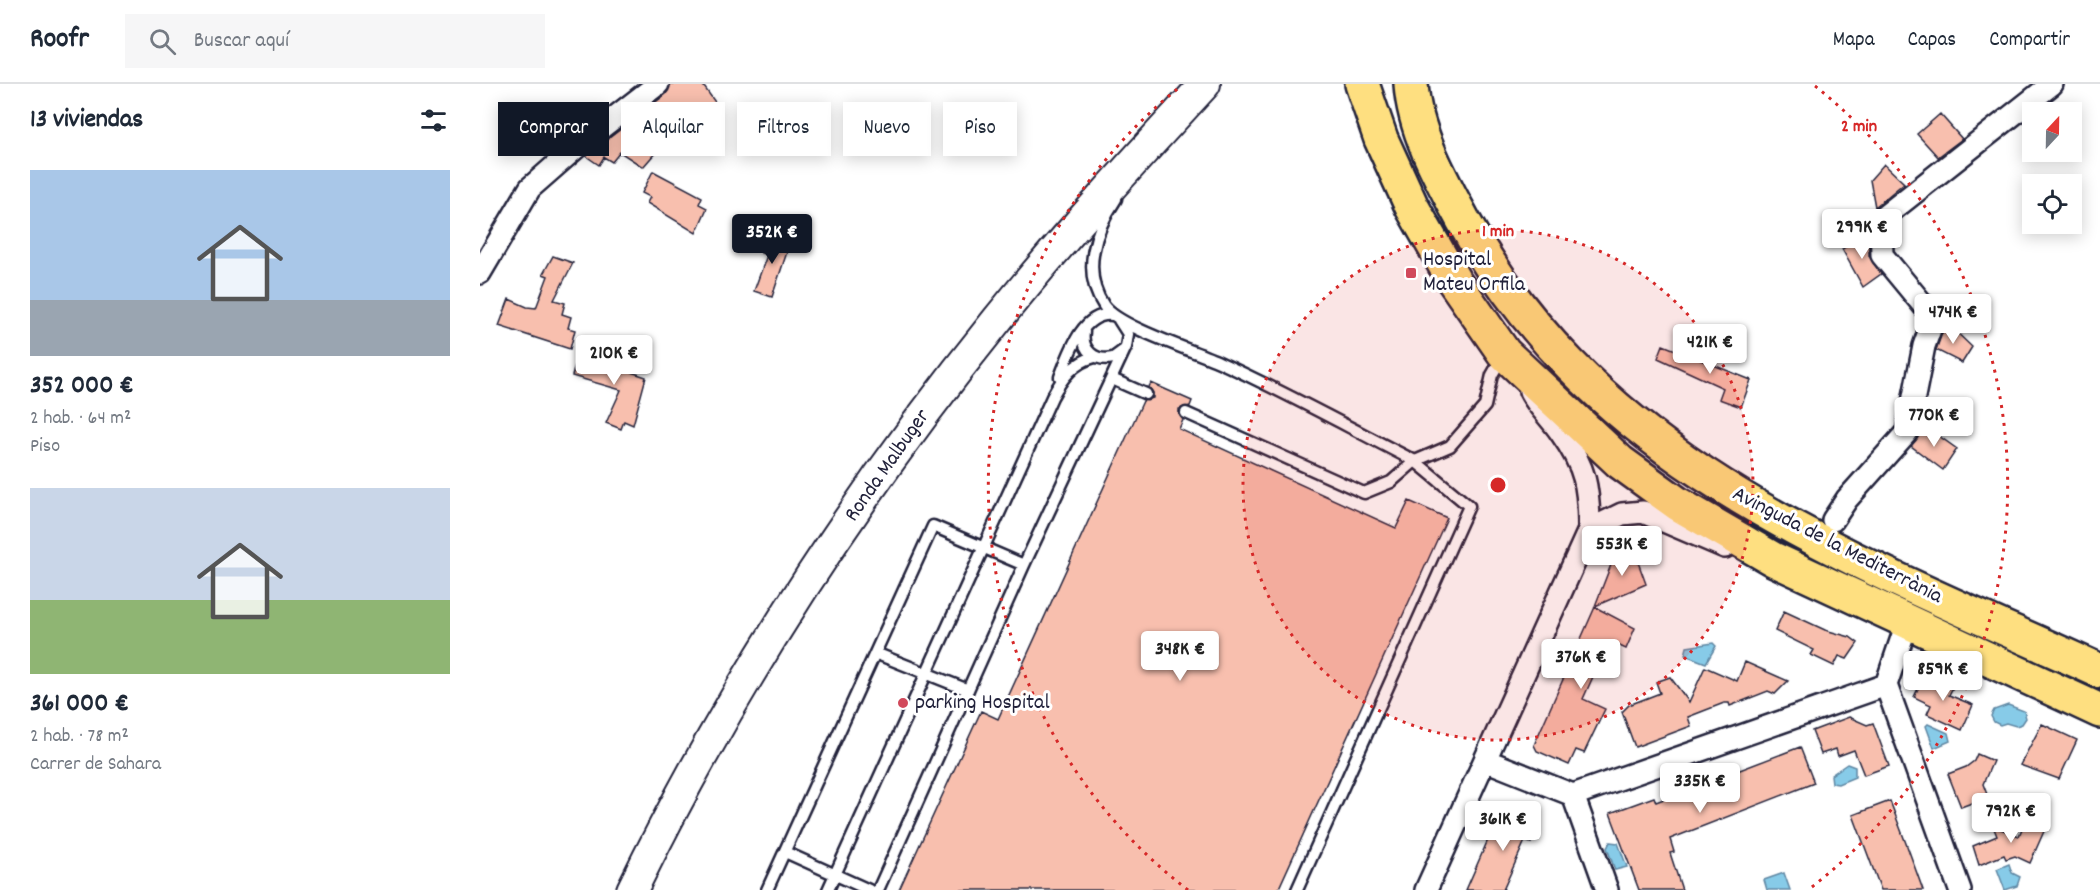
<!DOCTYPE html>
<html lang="es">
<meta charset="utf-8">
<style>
body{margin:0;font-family:Dekko,sans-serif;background:#f6f6f7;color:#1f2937;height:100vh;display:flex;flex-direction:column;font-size:22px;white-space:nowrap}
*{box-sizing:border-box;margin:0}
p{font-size:20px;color:#747a83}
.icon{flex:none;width:33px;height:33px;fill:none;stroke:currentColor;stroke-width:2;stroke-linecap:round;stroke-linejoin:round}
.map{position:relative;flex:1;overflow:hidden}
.sheet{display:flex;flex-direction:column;background:#fff;width:480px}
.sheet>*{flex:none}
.guide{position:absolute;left:18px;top:18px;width:570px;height:54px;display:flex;gap:12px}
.needle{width:39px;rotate:22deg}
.buttons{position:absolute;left:1542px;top:18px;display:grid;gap:12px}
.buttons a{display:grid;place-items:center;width:60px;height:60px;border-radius:0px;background:#fff;box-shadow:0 3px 15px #0003;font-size:30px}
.price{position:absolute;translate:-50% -51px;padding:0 14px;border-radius:6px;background:#fff;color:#222;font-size:20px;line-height:39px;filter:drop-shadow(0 2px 3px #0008)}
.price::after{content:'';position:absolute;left:50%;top:36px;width:18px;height:14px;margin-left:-9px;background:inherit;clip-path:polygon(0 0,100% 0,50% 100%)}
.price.current{background:#111827;color:#fff}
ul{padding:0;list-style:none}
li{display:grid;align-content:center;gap:12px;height:318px;padding:0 30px}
li span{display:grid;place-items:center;height:186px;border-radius:0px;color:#555}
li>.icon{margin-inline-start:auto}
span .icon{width:108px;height:108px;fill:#fffc;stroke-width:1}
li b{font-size:26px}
h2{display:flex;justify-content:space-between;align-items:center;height:72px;padding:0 30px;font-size:26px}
.tag{padding:0 21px;border-radius:0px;background:#fff;box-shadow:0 3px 15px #0003;font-size:21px;line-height:54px}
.tag.current{background:#111827;color:#fff}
header{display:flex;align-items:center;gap:36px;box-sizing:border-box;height:84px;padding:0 30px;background:#fff;border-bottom:2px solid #e0e1e3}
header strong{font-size:28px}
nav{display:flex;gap:33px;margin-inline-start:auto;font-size:21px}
.search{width:420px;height:54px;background:#f6f6f7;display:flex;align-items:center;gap:15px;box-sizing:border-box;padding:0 21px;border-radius:0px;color:#747a83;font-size:22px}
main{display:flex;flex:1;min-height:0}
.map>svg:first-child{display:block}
.water{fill:#87cbe8;stroke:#5f87a3;stroke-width:1.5}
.building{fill:#f8bfae;stroke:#22223b;stroke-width:1.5}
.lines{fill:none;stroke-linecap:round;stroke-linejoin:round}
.lane-casing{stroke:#22223b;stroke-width:15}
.street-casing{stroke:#22223b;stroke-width:26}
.secondary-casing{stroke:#22223b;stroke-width:34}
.primary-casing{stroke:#22223b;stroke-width:38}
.lane{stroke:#fff;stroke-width:10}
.street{stroke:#fff;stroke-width:21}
.secondary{stroke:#fff;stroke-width:30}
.primary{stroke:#fedf80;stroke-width:33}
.ring{fill:none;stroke:#d62828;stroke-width:3;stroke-dasharray:3 6}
.poi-dot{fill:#d1495b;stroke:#fff;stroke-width:2}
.labels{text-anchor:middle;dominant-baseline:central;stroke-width:6;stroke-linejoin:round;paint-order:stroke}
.poi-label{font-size:22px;fill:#22223b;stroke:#fff;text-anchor:start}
.street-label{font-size:22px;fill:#22223b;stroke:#fff}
.centre{fill:#d62828;stroke:#fff;stroke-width:3}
.ring-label{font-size:18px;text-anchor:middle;font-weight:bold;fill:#d62828;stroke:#fff;stroke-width:6;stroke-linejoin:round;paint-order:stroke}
</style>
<header>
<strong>Roofr</strong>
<div class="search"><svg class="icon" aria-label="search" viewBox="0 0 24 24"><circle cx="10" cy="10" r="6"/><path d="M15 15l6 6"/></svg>Buscar aquí</div>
<nav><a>Mapa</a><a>Capas</a><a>Compartir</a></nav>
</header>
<main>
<section class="sheet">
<h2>13 viviendas<svg class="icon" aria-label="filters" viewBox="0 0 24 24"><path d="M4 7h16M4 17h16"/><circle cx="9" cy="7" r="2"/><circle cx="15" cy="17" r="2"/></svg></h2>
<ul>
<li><span style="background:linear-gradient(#a9c7e8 70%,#9aa5b1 0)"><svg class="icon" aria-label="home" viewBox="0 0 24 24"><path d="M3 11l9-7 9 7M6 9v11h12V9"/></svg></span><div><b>352 000 €</b><p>2 hab. · 64 m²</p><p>Piso</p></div></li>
<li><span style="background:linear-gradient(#c9d6e8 60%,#8fb573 0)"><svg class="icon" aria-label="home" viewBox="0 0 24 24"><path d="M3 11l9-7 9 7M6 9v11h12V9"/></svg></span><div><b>361 000 €</b><p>2 hab. · 78 m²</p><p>Carrer de Sahara</p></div></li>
</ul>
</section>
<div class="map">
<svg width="1620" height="806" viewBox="0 0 1620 806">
<rect width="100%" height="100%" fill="#fff"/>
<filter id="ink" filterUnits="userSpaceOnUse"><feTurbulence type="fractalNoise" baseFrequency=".0167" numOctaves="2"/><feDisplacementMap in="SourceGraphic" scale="12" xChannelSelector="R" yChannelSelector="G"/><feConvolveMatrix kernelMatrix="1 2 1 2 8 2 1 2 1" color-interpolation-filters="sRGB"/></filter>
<g filter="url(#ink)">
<path class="water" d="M 1233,559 L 1236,562 L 1226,579 L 1205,571 L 1207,563 Z
M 1528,621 L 1544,627 L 1546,634 L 1542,640 L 1536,642 L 1526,639 L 1520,641 L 1514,638 L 1511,632 L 1514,626 Z
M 1448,640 L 1468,649 L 1470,657 L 1454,664 L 1446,642 Z
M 1367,680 L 1375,683 L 1375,693 L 1358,700 L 1352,699 L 1351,691 Z
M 1130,758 L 1138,759 L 1147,783 L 1135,786 L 1127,764 Z
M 1529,780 L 1532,789 L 1540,793 L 1537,802 L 1525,806 L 1517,785 Z
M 1304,789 L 1310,806 L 1287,806 L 1284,796 Z"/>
<path class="building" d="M 190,0 L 222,0 L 240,25 L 206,50 L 197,44 L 163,83 L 140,68 L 132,78 L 124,73 L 119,81 L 106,72 L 186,10 Z
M 1460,30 L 1482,55 L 1458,73 L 1437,50 Z
M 1404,80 L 1424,99 L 1395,123 L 1390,96 Z
M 173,87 L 222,113 L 219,120 L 227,124 L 216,149 L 167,119 L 170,113 L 162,109 Z
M 1389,149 L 1389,172 L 1401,190 L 1383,203 L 1362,165 Z
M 287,151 L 310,159 L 292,213 L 274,207 L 287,171 L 281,169 Z
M 73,172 L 93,179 L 74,216 L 85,219 L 82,230 L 91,233 L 88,244 L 95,246 L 90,265 L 19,242 L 29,215 L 47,223 L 56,224 L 68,192 L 63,190 Z
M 1466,238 L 1492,263 L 1482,279 L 1456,266 Z
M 1183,261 L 1271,296 L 1261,323 L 1239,315 L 1243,304 L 1178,274 Z
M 98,271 L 152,284 L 151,288 L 166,293 L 153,341 L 144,337 L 141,345 L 126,339 L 141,306 L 92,292 Z
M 671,299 L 712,317 L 710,322 L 699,325 L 699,330 L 703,336 L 699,345 L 916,444 L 929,417 L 967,434 L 798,806 L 419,806 L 501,627 L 518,635 L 663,317 L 673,314 L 673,309 L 669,303 Z
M 1445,342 L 1477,365 L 1463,386 L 1431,362 Z
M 1141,466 L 1149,469 L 1154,467 L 1166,500 L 1115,522 L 1134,473 Z
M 1115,523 L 1155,544 L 1146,565 L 1133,559 L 1125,577 L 1121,575 L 1103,615 L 1125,625 L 1104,669 L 1096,666 L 1089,681 L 1057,667 L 1054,661 Z
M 1304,527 L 1345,546 L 1370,553 L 1378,559 L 1367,575 L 1359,572 L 1354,582 L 1331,571 L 1334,566 L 1295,547 Z
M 1265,578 L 1308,597 L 1295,610 L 1288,607 L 1250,622 L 1249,619 L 1244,619 L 1208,633 L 1211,642 L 1155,663 L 1142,628 L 1149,621 L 1180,609 L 1176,598 L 1190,593 L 1209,618 L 1225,583 L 1257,597 Z
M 1445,590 L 1473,603 L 1469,611 L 1493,621 L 1482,646 L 1447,630 L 1451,621 L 1434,613 Z
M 1369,633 L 1387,641 L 1393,639 L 1409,682 L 1384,691 L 1374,666 L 1358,672 L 1356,665 L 1341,670 L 1332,647 Z
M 1562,640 L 1597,656 L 1579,695 L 1540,681 Z
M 1320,663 L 1334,699 L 1190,755 L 1194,768 L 1190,769 L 1202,806 L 1159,806 L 1130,729 L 1174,713 L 1176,718 Z
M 1497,670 L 1513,677 L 1503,700 L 1508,713 L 1481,723 L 1468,690 L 1486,683 L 1494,677 Z
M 1410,717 L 1430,770 L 1443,806 L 1401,806 L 1373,731 Z
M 1028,724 L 1060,738 L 1051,759 L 1045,757 L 1023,806 L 986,806 L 1014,742 L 1019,744 Z
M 1545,737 L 1565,745 L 1550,779 L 1535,772 L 1526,775 L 1524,771 L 1499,781 L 1493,762 L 1517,752 L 1513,742 L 1539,752 Z"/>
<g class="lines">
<g class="lane-casing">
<path id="lane" d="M 636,115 C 615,146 601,188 624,222 C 639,243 712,266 739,278 C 805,308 870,344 935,377 L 970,362 L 1005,322 L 1012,291 L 1023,272
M 604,248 C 601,266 615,278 633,274 L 644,266
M 580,293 C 589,270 602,228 632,231
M 632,295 L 666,310
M 706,329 L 884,409 L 911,398 L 935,377 L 989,422 L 817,806
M 395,569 L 488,606
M 305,768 L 389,806
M 287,806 L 453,442 L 544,481
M 348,806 L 572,313 C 582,294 594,278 615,273
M 398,806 L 544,481 L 646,263 L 648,250 L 639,236"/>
</g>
<g class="street-casing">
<path id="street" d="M 0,189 L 50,104 L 99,61 L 178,0
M 1353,436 L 1367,415 L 1427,348 L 1444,262 L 1454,234 L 1402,171 L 1401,135 L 1572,0
M 1109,446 L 1142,430 L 1163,428 L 1245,463
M 1406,601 L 1427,539
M 1005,676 L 1093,711
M 946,806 L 1109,446 C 1109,404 1106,384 1081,349 C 1071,334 1058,323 1050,307
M 1127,806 L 1093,711 L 1406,601 L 1480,806"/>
</g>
<g class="secondary-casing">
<path id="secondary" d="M 152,806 C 251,604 375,412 517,236 C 583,154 654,77 725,0"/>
</g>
<g class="primary-casing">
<path id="primary" d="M 882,0 L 901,55 L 932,123 L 974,197 L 1024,269 L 1140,378 L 1198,420 L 1293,475 L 1620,627
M 931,0 C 934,47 961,95 983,136 C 1121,387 1375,475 1620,587"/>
</g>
<use href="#lane" class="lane"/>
<use href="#street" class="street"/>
<use href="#secondary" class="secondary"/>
<use href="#primary" class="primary"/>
</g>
</g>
<circle cx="1018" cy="401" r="255" fill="#d62828" fill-opacity=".12"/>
<g class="ring">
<circle cx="1018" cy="401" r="255"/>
<path d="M708 806A510 510 0 0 1 701 2M1335 2A510 510 0 0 1 1328 806"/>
</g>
<g class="poi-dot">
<rect x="925" y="183" width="12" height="12" rx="3"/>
<circle cx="423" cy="619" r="6"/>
</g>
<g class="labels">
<g class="poi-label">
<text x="943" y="176">Hospital<tspan x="943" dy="25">Mateu Orfila</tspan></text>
<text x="435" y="619">parking Hospital</text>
</g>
<g class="street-label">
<text transform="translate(408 382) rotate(-55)">Ronda Malbuger</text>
<text transform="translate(1357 462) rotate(27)">Avinguda de la Mediterrània</text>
</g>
</g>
<circle cx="1018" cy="401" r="9" class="centre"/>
<g class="ring-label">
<text x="1379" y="47">2 min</text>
<text x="1018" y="152">1 min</text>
</g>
</svg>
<div class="buttons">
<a><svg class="needle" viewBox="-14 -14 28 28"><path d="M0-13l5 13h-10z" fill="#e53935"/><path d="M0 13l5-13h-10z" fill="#747a83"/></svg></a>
<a><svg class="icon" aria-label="locate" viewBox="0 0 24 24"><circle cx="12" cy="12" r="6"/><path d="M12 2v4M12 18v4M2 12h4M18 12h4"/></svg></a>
</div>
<b class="price" style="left:1382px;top:176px">299K €</b>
<b class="price current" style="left:292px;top:181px">352K €</b>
<b class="price" style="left:1473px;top:261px">474K €</b>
<b class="price" style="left:1230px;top:291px">421K €</b>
<b class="price" style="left:134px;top:302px">210K €</b>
<b class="price" style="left:1454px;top:364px">770K €</b>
<b class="price" style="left:1142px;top:493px">553K €</b>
<b class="price" style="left:700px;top:598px">348K €</b>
<b class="price" style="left:1101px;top:606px">376K €</b>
<b class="price" style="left:1463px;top:618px">859K €</b>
<b class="price" style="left:1220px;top:730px">335K €</b>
<b class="price" style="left:1531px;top:760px">792K €</b>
<b class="price" style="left:1023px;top:768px">361K €</b>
<div class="guide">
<a class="tag current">Comprar</a>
<a class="tag">Alquilar</a>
<a class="tag">Filtros</a>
<a class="tag">Nuevo</a>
<a class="tag">Piso</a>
</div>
</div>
</main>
